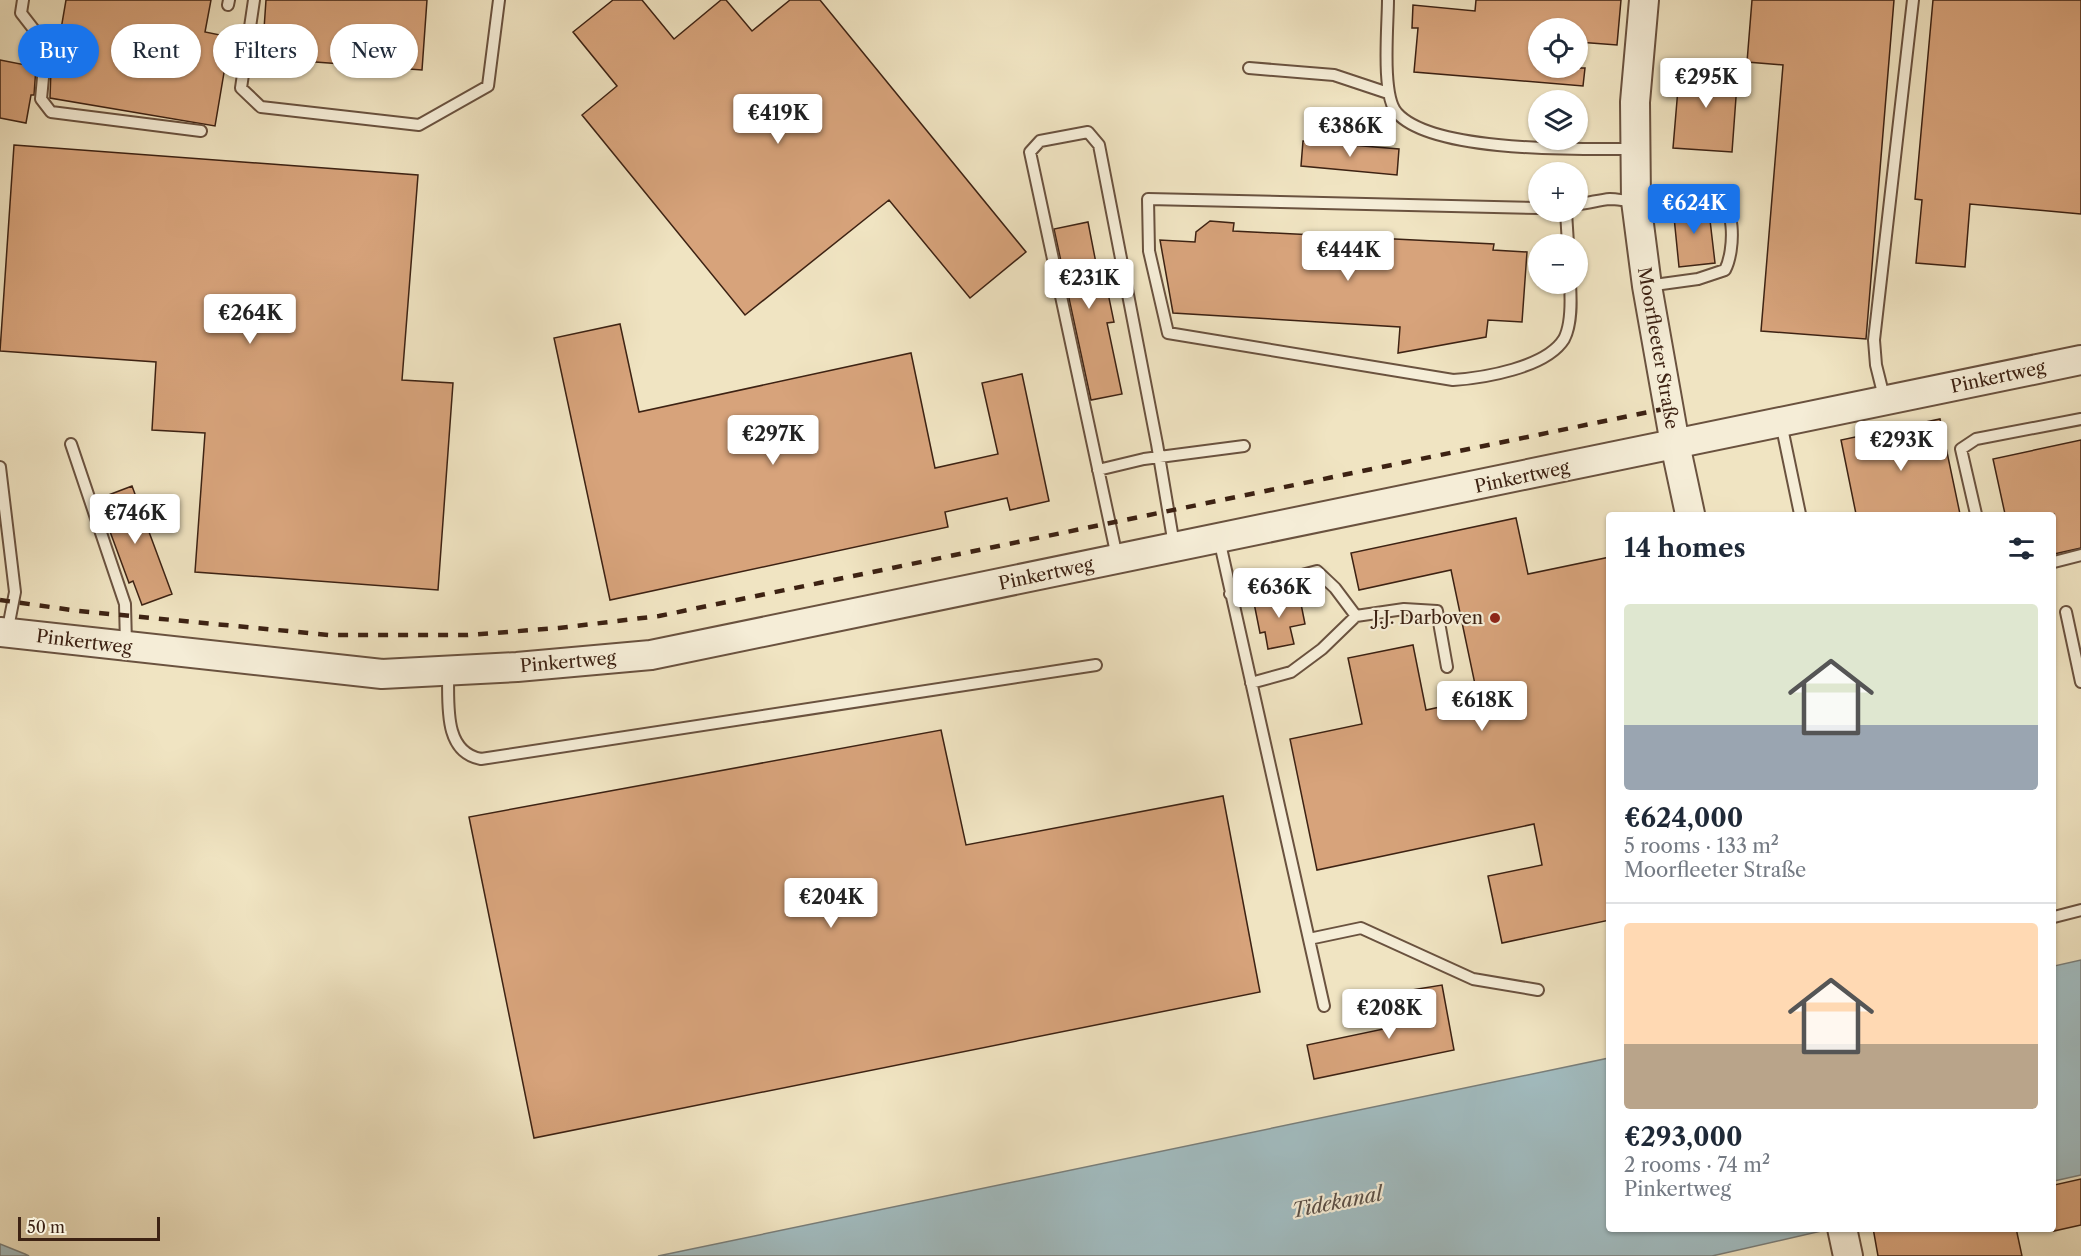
<!DOCTYPE html>
<meta charset="utf-8">
<style>
body{margin:0;font-family:"Libre Caslon Text",serif;background:#f2f2f3;color:#1f2937;height:100vh;display:flex;flex-direction:column;font-size:22px;white-space:nowrap}
*{box-sizing:border-box;margin:0}
p{font-size:20px;color:#747a83}
.icon{flex:none;width:33px;height:33px;fill:none;stroke:currentColor;stroke-width:2;stroke-linecap:round;stroke-linejoin:round}
.map{position:relative;flex:1;overflow:hidden}
.sheet{position:absolute;left:1606px;top:512px;width:450px;height:720px;display:flex;flex-direction:column;background:#fff;border-radius:6px;box-shadow:0 2px 4px #0004}
.sheet>*{flex:none}
.guide{position:absolute;left:18px;top:24px;width:570px;height:54px;display:flex;gap:12px}
.fabs{position:absolute;left:1528px;top:18px;display:grid;gap:12px}
.fabs a{display:grid;place-items:center;width:60px;height:60px;border-radius:50%;background:#fff;box-shadow:0 2px 4px #0004;font-size:30px}
.scale{position:absolute;left:18px;bottom:15px;width:142px;box-sizing:border-box;padding-left:6px;border:3px solid #3d2213;border-top:0;font-size:16px;line-height:21px;white-space:nowrap;color:#3d2213;-webkit-text-stroke:4px #f5edd7;paint-order:stroke}
.price{position:absolute;translate:-50% -51px;padding:0 14px;border-radius:6px;background:#fff;color:#222;font-size:20px;line-height:39px;filter:drop-shadow(0 2px 3px #0008)}
.price::after{content:'';position:absolute;left:50%;top:36px;width:18px;height:14px;margin-left:-9px;background:inherit;clip-path:polygon(0 0,100% 0,50% 100%)}
.price.selected{background:#1a73e8;color:#fff}
ul{padding:0;list-style:none}
li{display:grid;align-content:center;gap:12px;height:318px;padding:0 18px}
li+li{border-top:2px solid #e0e1e3}
li span{display:grid;place-items:center;height:186px;border-radius:6px;color:#555}
li>.icon{margin-inline-start:auto}
span .icon{width:108px;height:108px;fill:#fffc;stroke-width:1}
li b{font-size:26px}
h2{display:flex;justify-content:space-between;align-items:center;height:72px;padding:0 18px;font-size:26px}
.pill{padding:0 21px;border-radius:27px;background:#fff;box-shadow:0 2px 4px #0004;font-size:21px;line-height:54px}
.pill.selected{background:#1a73e8;color:#fff}
.map>svg:first-child{display:block}
.water{fill:#a1bbbf;stroke:#797e7a;stroke-width:1.5}
.building{fill:#d7a37b;stroke:#3d2213;stroke-width:1.5}
.lines{fill:none;stroke-linecap:round;stroke-linejoin:round}
.service-casing{stroke:#6a523f;stroke-width:14}
.tertiary-casing{stroke:#6a523f;stroke-width:32}
.service{stroke:#f5edd7;stroke-width:10}
.tertiary{stroke:#f5edd7;stroke-width:28}
.rail{stroke:#3d2213;stroke-width:4.5;stroke-dasharray:10 10;stroke-linecap:butt}
.poi-dot{fill:#8f2418;stroke:#f5edd7;stroke-width:2}
.labels{text-anchor:middle;dominant-baseline:central;stroke-width:4.5;stroke-linejoin:round;paint-order:stroke}
.street-label{font-size:18px;fill:#3d2213;stroke:#f5edd7}
.poi-label{font-size:18px;fill:#3d2213;stroke:#f5edd7;text-anchor:end}
.water-label{font-size:20px;font-style:italic;fill:#5b5047;stroke:#f5edd7}
</style>
<div class="map">
<svg width="2081" height="1256" viewBox="0 0 2081 1256">
<rect width="100%" height="100%" fill="#f0e4c2"/>
<filter id="stains"><feTurbulence type="fractalNoise" baseFrequency=".00333" numOctaves="4"/><feColorMatrix values="0 0 0 0 .2 0 0 0 0 .09 0 0 0 0 .02 0 0 0 .5 -.17"/></filter>
<radialGradient id="worn" r=".72"><stop offset=".6" stop-color="#630" stop-opacity="0"/><stop offset="1" stop-color="#630" stop-opacity=".3"/></radialGradient>
<path class="water" d="M 2081,960 L 2081,1175 L 2054,1181 L 2054,966 Z
M 1609,1058 L 1610,1228 L 1830,1229 L 1712,1256 L 658,1256 Z
M 0,1244 L 25,1254 L 29,1256 L 0,1256 Z"/>
<path class="building" d="M 66,0 L 211,0 L 205,32 L 230,37 L 215,126 L 50,98 L 51,69 L 54,70 Z
M 266,0 L 427,0 L 422,70 L 262,58 Z
M 613,0 L 642,0 L 674,39 L 721,0 L 726,0 L 752,31 L 790,0 L 820,0 L 1026,252 L 970,298 L 889,200 L 745,315 L 582,115 L 617,86 L 573,32 Z
M 1476,0 L 1621,0 L 1617,45 L 1578,42 L 1578,28 L 1539,28 L 1539,68 L 1585,68 L 1583,86 L 1414,72 L 1418,28 L 1412,28 L 1413,5 L 1475,11 Z
M 1752,0 L 1894,0 L 1866,339 L 1761,331 L 1783,65 L 1747,62 Z
M 1933,0 L 2081,0 L 2081,214 L 1970,204 L 1965,267 L 1916,263 L 1922,200 L 1915,199 Z
M 0,60 L 36,67 L 34,95 L 31,95 L 26,123 L 0,118 Z
M 1680,65 L 1738,70 L 1732,152 L 1673,148 Z
M 1303,141 L 1399,149 L 1397,175 L 1301,166 Z
M 14,145 L 418,175 L 402,380 L 453,383 L 438,590 L 195,572 L 205,433 L 152,430 L 156,362 L 0,351 Z
M 1708,203 L 1715,263 L 1679,267 L 1673,207 Z
M 1210,221 L 1234,223 L 1233,231 L 1494,244 L 1493,250 L 1527,252 L 1522,322 L 1488,320 L 1486,337 L 1398,353 L 1400,327 L 1173,313 L 1160,240 L 1195,242 L 1196,232 Z
M 1088,222 L 1102,294 L 1108,293 L 1114,322 L 1107,323 L 1122,394 L 1091,400 L 1054,229 Z
M 620,324 L 639,412 L 911,353 L 935,468 L 998,454 L 982,383 L 1022,374 L 1049,501 L 1010,510 L 1007,498 L 945,512 L 948,527 L 610,600 L 554,338 Z
M 1940,419 L 1960,514 L 1856,514 L 1841,440 Z
M 2081,440 L 2081,548 L 2054,554 L 2054,514 L 2005,514 L 1993,459 Z
M 132,486 L 172,594 L 142,605 L 133,581 L 129,583 L 98,499 Z
M 1516,518 L 1528,574 L 1610,557 L 1610,920 L 1502,943 L 1488,876 L 1542,865 L 1534,824 L 1317,870 L 1290,739 L 1362,724 L 1348,658 L 1413,645 L 1426,710 L 1472,700 L 1476,689 L 1451,570 L 1359,590 L 1351,553 Z
M 1299,594 L 1305,624 L 1290,627 L 1294,644 L 1268,649 L 1265,632 L 1260,633 L 1254,603 Z
M 941,730 L 966,845 L 1223,796 L 1260,992 L 534,1138 L 469,817 Z
M 1442,985 L 1454,1050 L 1314,1079 L 1307,1045 L 1417,1022 L 1411,990 Z
M 2081,1179 L 2081,1225 L 2054,1231 L 2054,1185 Z
M 1873,1228 L 2016,1228 L 2022,1256 L 1878,1256 Z"/>
<g class="lines">
<g class="service-casing">
<path id="service" d="M 23,0 L 21,13 L 42,40 L 45,56 L 41,99 L 51,112 L 201,131
M 254,0 L 241,88 L 261,107 L 419,125 L 488,86 L 499,0
M 1388,0 C 1388,25 1381,96 1397,113 C 1433,153 1580,149 1633,149
M 228,5 L 229,0
M 1249,68 L 1334,75 L 1388,93
M 1578,204 C 1589,203 1599,200 1610,199 C 1619,199 1629,202 1638,201 C 1658,200 1694,188 1711,192 C 1737,198 1735,251 1725,270 L 1698,279 L 1647,286
M 1539,208 L 1148,199 L 1149,251 L 1168,333 L 1453,380 C 1483,378 1546,368 1564,339 C 1572,324 1571,300 1570,284
M 1566,212 L 1568,244
M 1885,401 L 1876,365 L 1874,340 L 1913,0
M 1781,423 L 1800,514
M 71,444 L 125,604 L 126,644
M 0,467 L 15,592 L 7,633
M 1098,470 L 1144,459 L 1244,446
M 1976,514 L 1961,449 L 1976,439 L 2081,419
M 1219,539 L 1324,1006
M 1117,557 L 1030,152 L 1040,141 L 1088,132 L 1099,145 L 1157,444 L 1174,545
M 2054,562 L 2081,555
M 1230,594 L 1317,571 L 1335,588 L 1356,616
M 2066,612 L 2081,682
M 448,671 C 449,701 442,752 481,759 L 1096,665
M 1251,683 L 1291,672 L 1322,649 L 1356,616 L 1404,609 L 1437,611 L 1447,667
M 2054,917 L 2081,910
M 1309,939 L 1361,928 L 1473,979 L 1538,990"/>
</g>
<g class="tertiary-casing">
<path id="tertiary" d="M 1644,0 L 1635,102 L 1636,201 L 1647,286 L 1675,444 L 1690,514
M 0,632 L 382,674 L 517,667 L 651,655 L 2081,360
M 1842,1228 L 1848,1256"/>
</g>
<use href="#service" class="service"/>
<use href="#tertiary" class="tertiary"/>
<path class="rail" d="M 0,600 L 79,611 L 329,635 L 467,635 L 559,628 L 659,616 L 1668,408"/>
</g>
<circle class="poi-dot" cx="1495" cy="618" r="6"/>
<g class="labels">
<g class="street-label">
<text transform="translate(1658 348) rotate(80)">Moorfleeter Straße</text>
<text transform="translate(1998 377) rotate(-12)">Pinkertweg</text>
<text transform="translate(1522 477) rotate(-12)">Pinkertweg</text>
<text transform="translate(1046 574) rotate(-12)">Pinkertweg</text>
<text transform="translate(84 642) rotate(7)">Pinkertweg</text>
<text transform="translate(568 662) rotate(-5)">Pinkertweg</text>
</g>
<g class="poi-label">
<text x="1483" y="618">J.J. Darboven</text>
</g>
<g class="water-label">
<text transform="translate(1337 1202) rotate(-11)">Tidekanal</text>
</g>
</g>
<rect width="100%" height="100%" filter="url(#stains)"/>
<rect width="100%" height="100%" fill="url(#worn)"/>
</svg>
<div class="fabs">
<a><svg class="icon" aria-label="locate" viewBox="0 0 24 24"><circle cx="12" cy="12" r="6"/><path d="M12 2v4M12 18v4M2 12h4M18 12h4"/></svg></a>
<a><svg class="icon" aria-label="layers" viewBox="0 0 24 24"><path d="M12 4l9 5-9 5-9-5zM3 14l9 5 9-5"/></svg></a>
<a>+</a>
<a>−</a>
</div>
<div class="scale">50 m</div>
<b class="price" style="left:1706px;top:109px">€295K</b>
<b class="price" style="left:778px;top:145px">€419K</b>
<b class="price" style="left:1350px;top:158px">€386K</b>
<b class="price selected" style="left:1694px;top:235px">€624K</b>
<b class="price" style="left:1348px;top:282px">€444K</b>
<b class="price" style="left:1089px;top:310px">€231K</b>
<b class="price" style="left:250px;top:345px">€264K</b>
<b class="price" style="left:773px;top:466px">€297K</b>
<b class="price" style="left:1901px;top:472px">€293K</b>
<b class="price" style="left:135px;top:545px">€746K</b>
<b class="price" style="left:1279px;top:619px">€636K</b>
<b class="price" style="left:1482px;top:732px">€618K</b>
<b class="price" style="left:831px;top:929px">€204K</b>
<b class="price" style="left:1389px;top:1040px">€208K</b>
<div class="guide">
<a class="pill selected">Buy</a>
<a class="pill">Rent</a>
<a class="pill">Filters</a>
<a class="pill">New</a>
</div>
<section class="sheet">
<h2>14 homes<svg class="icon" aria-label="filters" viewBox="0 0 24 24"><path d="M4 7h16M4 17h16"/><circle cx="9" cy="7" r="2"/><circle cx="15" cy="17" r="2"/></svg></h2>
<ul>
<li><span style="background:linear-gradient(#dfe7d0 65%,#9aa5b1 0)"><svg class="icon" aria-label="home" viewBox="0 0 24 24"><path d="M3 11l9-7 9 7M6 9v11h12V9"/></svg></span><div><b>€624,000</b><p>5 rooms · 133 m²</p><p>Moorfleeter Straße</p></div></li>
<li><span style="background:linear-gradient(#ffd9b3 65%,#b9a48a 0)"><svg class="icon" aria-label="home" viewBox="0 0 24 24"><path d="M3 11l9-7 9 7M6 9v11h12V9"/></svg></span><div><b>€293,000</b><p>2 rooms · 74 m²</p><p>Pinkertweg</p></div></li>
</ul>
</section>
</div>
